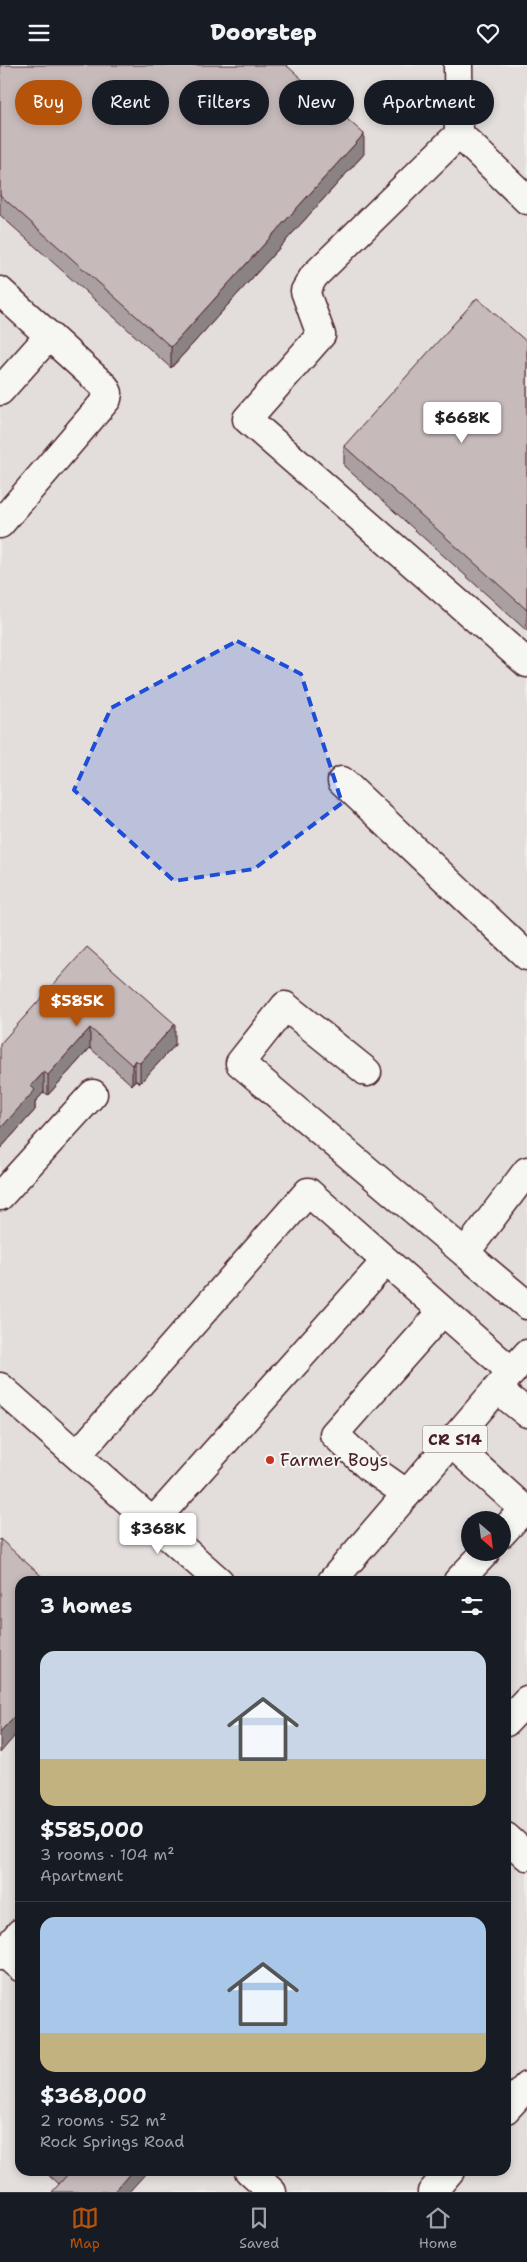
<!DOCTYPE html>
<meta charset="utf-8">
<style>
body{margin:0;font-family:"Shantell Sans",sans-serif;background:#242831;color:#f1f3f6;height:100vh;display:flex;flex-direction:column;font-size:19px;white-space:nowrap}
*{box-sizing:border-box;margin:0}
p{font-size:16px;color:#9ea1a6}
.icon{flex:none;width:28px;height:28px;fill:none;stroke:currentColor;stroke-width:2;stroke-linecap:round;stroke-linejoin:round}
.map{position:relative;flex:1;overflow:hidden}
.details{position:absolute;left:15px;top:1511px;width:496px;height:600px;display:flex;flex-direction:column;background:#171b24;border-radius:15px;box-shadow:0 2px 8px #0003}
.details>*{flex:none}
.guide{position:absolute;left:15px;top:15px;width:498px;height:45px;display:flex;gap:10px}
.needle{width:32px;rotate:152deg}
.buttons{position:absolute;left:461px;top:1446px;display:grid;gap:10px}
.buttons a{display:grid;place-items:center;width:50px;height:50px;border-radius:50%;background:#171b24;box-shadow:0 2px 8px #0003;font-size:25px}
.price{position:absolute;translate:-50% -42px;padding:0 11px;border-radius:5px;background:#fff;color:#222;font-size:16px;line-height:32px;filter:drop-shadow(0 1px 2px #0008)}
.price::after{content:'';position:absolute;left:50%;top:30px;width:15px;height:11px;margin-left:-8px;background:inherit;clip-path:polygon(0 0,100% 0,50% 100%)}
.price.on{background:#b45309;color:#fff}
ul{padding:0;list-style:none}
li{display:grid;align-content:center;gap:10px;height:265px;padding:0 25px}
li+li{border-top:1px solid #363941}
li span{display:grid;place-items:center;height:155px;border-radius:15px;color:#555}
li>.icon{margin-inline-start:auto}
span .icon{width:90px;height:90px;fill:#fffc;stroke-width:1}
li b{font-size:21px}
h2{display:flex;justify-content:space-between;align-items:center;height:60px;padding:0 25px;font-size:21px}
.pill{padding:0 18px;border-radius:22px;background:#171b24;box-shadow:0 2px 8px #0003;font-size:18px;line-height:45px}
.pill.on{background:#b45309;color:#fff}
header{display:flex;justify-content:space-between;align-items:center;height:65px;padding:0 25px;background:#171b24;font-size:22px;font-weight:800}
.dock{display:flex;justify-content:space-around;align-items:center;height:70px;border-top:1px solid #363941;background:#171b24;font-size:14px;color:#9ea1a6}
.dock a{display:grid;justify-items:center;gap:2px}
.dock .on{color:#b45309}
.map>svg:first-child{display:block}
.built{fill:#e3dedc;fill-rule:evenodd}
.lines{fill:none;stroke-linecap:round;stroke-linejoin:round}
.minor-casing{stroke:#4a1f2b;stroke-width:31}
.major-casing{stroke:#4a1f2b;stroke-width:31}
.minor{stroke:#f6f6f2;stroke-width:28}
.major{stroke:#f6f6f2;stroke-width:28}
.wall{fill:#aaa0a1;stroke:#4a1f2b}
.shaded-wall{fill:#8b8283;stroke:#4a1f2b}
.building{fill:#c6babb;stroke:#4a1f2b}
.marked{fill:#1d4ed8;fill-opacity:0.2;stroke:#1d4ed8;stroke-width:4;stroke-dasharray:10 6;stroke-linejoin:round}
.poi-dot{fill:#c8321e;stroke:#f6f6f2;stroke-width:2}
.labels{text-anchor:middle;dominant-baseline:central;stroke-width:4;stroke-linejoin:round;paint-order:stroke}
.shield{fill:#f6f6f2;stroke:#7e6067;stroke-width:1}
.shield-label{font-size:16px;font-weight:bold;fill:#4a1f2b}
.poi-label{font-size:18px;fill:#4a1f2b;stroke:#f6f6f2;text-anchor:start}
</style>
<header><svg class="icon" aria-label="menu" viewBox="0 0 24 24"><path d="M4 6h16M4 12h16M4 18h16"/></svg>Doorstep<svg class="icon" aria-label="heart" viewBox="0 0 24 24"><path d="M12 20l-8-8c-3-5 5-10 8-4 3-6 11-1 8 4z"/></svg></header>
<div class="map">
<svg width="527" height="2127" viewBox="0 0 527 2127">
<rect width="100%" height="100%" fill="#efedea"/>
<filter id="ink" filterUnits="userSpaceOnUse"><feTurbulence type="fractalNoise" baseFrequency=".02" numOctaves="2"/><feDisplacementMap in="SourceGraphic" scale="10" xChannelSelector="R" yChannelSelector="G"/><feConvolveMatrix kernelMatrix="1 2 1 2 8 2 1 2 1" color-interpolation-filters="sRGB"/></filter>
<g filter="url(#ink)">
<path class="built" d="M 0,0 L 527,0 L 527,2127 L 0,2127 ZM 470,1455 L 502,1455 L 502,1488 L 470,1488 ZM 20,1516 L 506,1516 L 506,2106 L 20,2106 Z"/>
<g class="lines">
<g class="minor-casing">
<path id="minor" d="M 458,0 L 459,69 L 527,135
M 459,69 L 314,211 L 305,226 L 321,270 L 247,354 L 527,598
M 0,226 L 105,322 L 108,328 L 107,334 L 0,459
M 0,326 L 49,271
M 342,716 L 527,891
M 367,1007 L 285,941 L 240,998 L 465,1188
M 527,1106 L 465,1188 L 527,1240
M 0,1131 L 93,1029
M 0,1322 L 219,1516
M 497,1324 L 527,1348
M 451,1378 L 524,1444 L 502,1468
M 77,1390 L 308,1127 L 512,1307
M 407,1429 L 370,1403 L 334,1369 L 443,1246
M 153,1457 L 386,1196
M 458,1516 L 485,1488
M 506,1657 L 527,1635
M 506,1772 L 527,1791
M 3,1887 L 20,1902
M 506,2044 L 527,2021
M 249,2106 L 272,2127
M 432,2127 L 450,2106"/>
</g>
<g class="major-casing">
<path id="major" d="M 332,1516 L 527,1289
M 0,1891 L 20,1868"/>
</g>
<use href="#minor" class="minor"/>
<use href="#major" class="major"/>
</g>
<path class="wall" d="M 0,0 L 364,89 L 171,303 L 0,150 Z
M 527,277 L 527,566 L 344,401 L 344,381 Z
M 87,882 L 175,980 L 140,1018 L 135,1015 L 132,1020 L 90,983 L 48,1030 L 44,1027 L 35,1037 L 35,1045 L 0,1084 Z
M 45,2106 L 148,2106 L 59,2119 Z"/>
<path class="shaded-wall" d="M 364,69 L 364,89 L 171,303 L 171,282 Z
M 175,959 L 175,980 L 140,1018 L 140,998 Z
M 90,963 L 90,983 L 48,1030 L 48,1010 Z
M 135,995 L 135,1015 L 132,1020 L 132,1000 Z
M 44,1007 L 44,1027 L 35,1037 L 35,1045 L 0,1084 L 0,1064 L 31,1021 Z
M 20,1645 L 20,1665 L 0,1688 L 0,1667 Z
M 132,2106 L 148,2106 L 129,2127 L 114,2127 Z"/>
<path class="building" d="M 0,0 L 286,0 L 364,69 L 171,282 L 0,130 Z
M 477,233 L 527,277 L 527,545 L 344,381 Z
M 87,882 L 175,959 L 140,998 L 135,995 L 132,1000 L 90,963 L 48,1010 L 44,1007 L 31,1021 L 35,1025 L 0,1064 L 0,979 Z
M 0,1474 L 47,1516 L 20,1516 L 20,1645 L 0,1667 Z
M 64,2106 L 132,2106 L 114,2127 L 52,2127 L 68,2109 Z"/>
</g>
<path class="marked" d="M 237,576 L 301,609 L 342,738 L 254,804 L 174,816 L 74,725 L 111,643 Z"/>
<circle class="poi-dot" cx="270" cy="1395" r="5"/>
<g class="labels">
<rect class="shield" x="422.5" y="1360.5" width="65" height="27" rx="4"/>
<g class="shield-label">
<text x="455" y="1374">CR S14</text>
</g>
<g class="poi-label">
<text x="280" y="1395">Farmer Boys</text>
</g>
</g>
</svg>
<div class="buttons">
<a><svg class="needle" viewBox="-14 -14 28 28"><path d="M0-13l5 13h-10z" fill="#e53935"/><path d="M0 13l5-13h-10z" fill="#9ea1a6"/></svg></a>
</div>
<b class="price" style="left:462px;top:379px">$668K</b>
<b class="price on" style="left:77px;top:962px">$585K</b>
<b class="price" style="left:158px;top:1490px">$368K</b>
<div class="guide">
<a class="pill on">Buy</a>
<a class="pill">Rent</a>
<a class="pill">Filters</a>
<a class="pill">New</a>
<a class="pill">Apartment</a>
</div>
<section class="details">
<h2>3 homes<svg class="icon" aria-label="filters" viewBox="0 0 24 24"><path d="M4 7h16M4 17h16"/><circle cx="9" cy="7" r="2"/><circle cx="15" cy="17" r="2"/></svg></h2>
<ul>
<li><span style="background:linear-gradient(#c9d6e8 70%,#c2b280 0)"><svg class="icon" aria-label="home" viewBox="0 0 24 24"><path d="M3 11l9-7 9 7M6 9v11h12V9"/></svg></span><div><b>$585,000</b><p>3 rooms · 104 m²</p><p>Apartment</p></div></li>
<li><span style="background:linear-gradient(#a9c7e8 75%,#c2b280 0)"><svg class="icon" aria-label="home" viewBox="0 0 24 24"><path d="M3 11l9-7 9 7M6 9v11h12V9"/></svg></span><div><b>$368,000</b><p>2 rooms · 52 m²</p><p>Rock Springs Road</p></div></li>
</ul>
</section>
</div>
<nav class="dock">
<a class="on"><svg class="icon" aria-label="map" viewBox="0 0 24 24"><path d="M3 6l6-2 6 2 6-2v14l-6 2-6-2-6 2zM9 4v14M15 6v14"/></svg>Map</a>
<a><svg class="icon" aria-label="saved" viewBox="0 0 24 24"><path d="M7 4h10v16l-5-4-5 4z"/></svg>Saved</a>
<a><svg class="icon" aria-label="home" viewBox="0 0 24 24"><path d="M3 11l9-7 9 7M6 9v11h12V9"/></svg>Home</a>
</nav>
